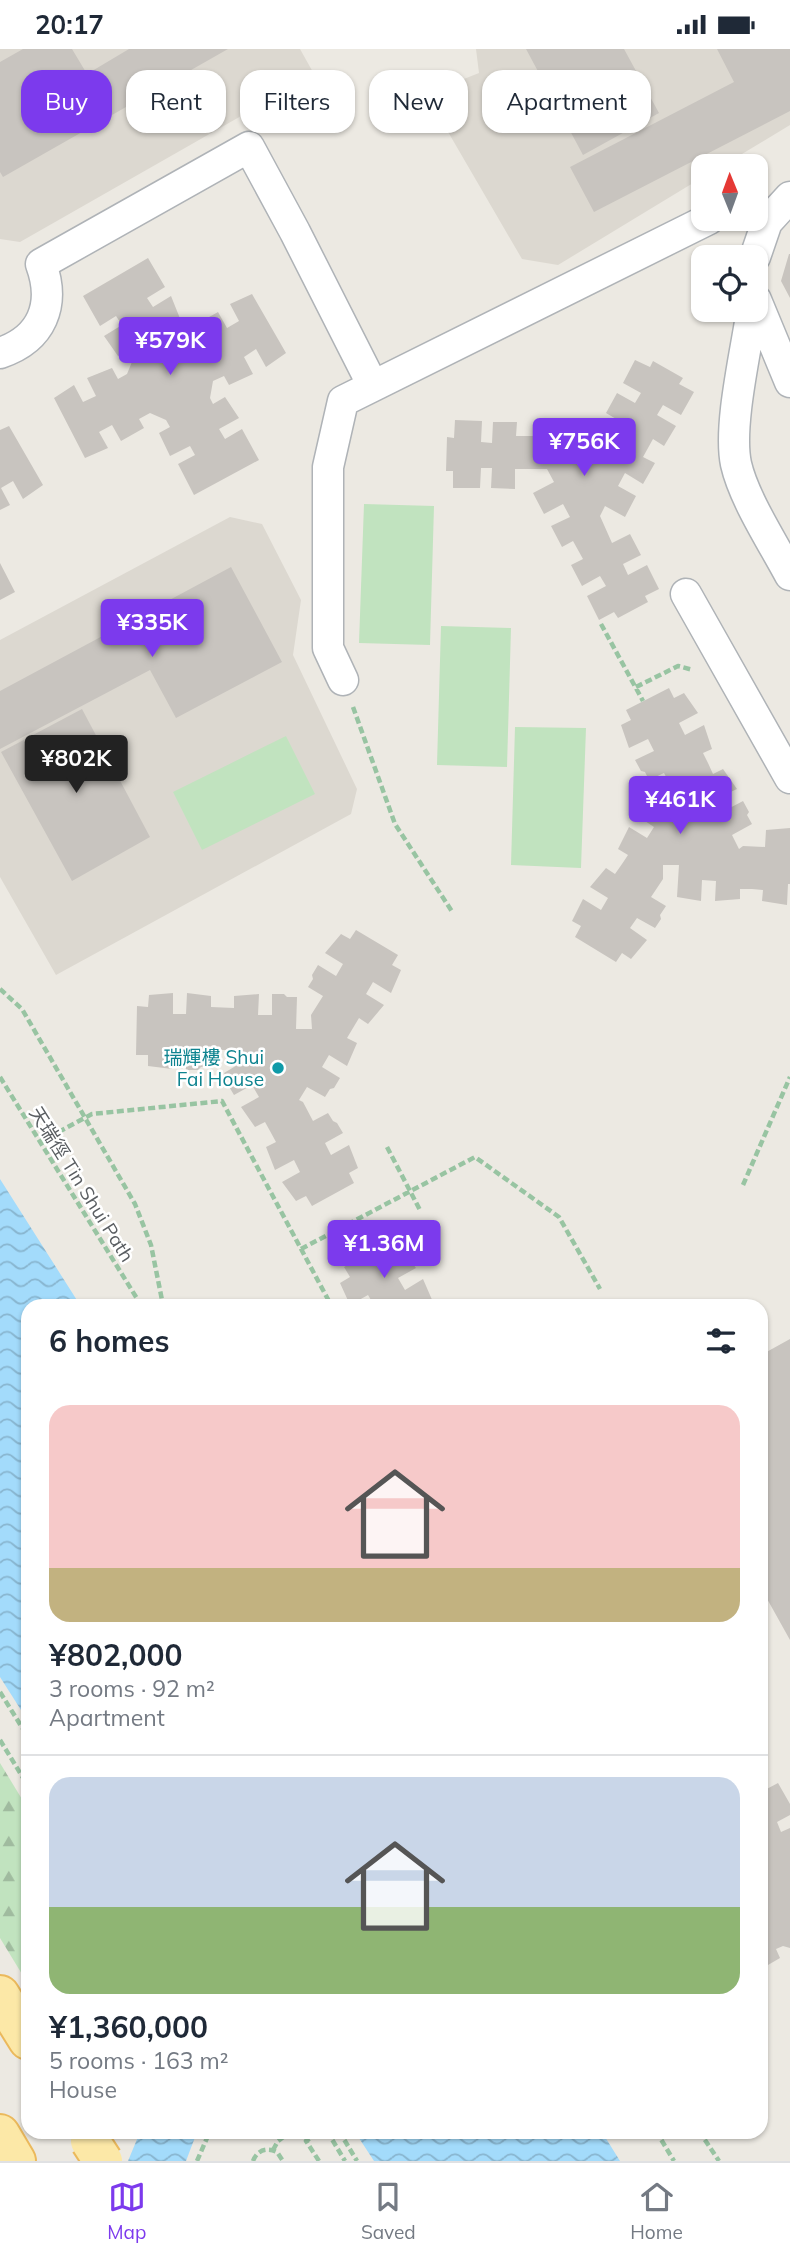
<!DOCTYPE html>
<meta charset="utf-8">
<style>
body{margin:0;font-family:Mulish,"Noto Sans SC",sans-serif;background:#f2f2f3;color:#1f2937;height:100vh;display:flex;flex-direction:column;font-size:26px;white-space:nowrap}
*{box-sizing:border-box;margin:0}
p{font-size:23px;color:#747a83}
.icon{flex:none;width:38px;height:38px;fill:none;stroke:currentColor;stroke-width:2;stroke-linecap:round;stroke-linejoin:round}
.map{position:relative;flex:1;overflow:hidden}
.drawer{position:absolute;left:21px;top:1250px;width:747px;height:840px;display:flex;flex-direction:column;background:#fff;border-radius:21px;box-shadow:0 2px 5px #0004}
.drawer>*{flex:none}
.hud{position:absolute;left:21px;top:21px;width:749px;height:63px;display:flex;gap:14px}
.needle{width:46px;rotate:359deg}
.fabs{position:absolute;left:691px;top:105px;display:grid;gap:14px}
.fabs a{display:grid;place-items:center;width:77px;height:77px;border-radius:14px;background:#fff;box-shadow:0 2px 5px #0004;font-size:35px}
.price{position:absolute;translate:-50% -60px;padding:0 16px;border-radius:7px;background:#7c3aed;color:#fff;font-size:23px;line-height:46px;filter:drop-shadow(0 2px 4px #0008)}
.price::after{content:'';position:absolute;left:50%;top:42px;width:21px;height:16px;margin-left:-10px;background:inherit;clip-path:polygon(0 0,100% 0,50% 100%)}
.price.current{background:#222;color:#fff}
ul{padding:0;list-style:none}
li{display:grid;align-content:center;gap:14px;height:371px;padding:0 28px}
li+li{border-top:2px solid #e0e1e3}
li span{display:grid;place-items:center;height:217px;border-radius:21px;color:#555}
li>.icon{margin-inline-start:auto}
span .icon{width:126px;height:126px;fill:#fffc;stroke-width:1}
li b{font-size:30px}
h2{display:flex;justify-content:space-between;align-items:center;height:84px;padding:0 28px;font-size:30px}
.pill{padding:0 24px;border-radius:21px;background:#fff;box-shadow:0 2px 5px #0004;font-size:24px;line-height:63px}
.pill.current{background:#7c3aed;color:#fff}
.status{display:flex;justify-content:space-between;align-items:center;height:49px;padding:0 35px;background:#fff;direction:ltr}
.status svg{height:19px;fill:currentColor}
.dock{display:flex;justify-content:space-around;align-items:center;height:98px;border-top:2px solid #e0e1e3;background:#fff;font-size:19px;color:#747a83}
.dock a{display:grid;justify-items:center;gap:4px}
.dock .current{color:#7c3aed}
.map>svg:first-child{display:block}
.education{fill:#dcd8d0}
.forest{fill:url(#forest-firs)}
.pitch{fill:#c1e3bf}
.water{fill:url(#water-waves)}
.building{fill:#c8c4bf}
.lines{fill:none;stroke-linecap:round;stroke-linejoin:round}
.minor-casing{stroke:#afb3b7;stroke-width:33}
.major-casing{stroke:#ebb95c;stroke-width:42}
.path{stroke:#98c4a2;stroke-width:4.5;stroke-dasharray:7 3.5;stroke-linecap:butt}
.minor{stroke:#fff;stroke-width:30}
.major{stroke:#fce8a7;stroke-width:38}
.major-bridge-casing{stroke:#ebb95c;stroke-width:42;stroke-linecap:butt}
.major-bridge{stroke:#fce8a7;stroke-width:38}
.culture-dot{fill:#0f9aa8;stroke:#fff;stroke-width:2.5}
.labels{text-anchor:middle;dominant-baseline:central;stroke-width:5;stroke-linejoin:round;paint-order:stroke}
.culture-label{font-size:19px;fill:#0d838f;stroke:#fff;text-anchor:end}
.street-label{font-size:19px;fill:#5a5e62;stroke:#fff}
</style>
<div class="status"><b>20:17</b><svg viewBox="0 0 49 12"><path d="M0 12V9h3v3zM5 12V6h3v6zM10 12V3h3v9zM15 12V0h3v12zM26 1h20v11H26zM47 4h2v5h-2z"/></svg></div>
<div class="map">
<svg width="790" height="2112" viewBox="0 0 790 2112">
<defs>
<pattern id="forest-firs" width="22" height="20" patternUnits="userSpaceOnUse" patternTransform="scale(1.75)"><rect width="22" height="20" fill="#c1e3bf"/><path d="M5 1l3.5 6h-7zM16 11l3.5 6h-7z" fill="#a0bb9f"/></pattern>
<pattern id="water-waves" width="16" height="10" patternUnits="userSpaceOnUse" patternTransform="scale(1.75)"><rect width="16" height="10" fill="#a3dbfb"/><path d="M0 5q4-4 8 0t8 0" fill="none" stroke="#88b5cf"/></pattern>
</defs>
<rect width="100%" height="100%" fill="#ece9e2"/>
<path class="education" d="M 0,0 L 300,0 L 328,50 L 275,80 L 257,58 L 20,193 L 0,190 Z
M 476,0 L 790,0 L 790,76 L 722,117 L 704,117 L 703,128 L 558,216 L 522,210 L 426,45 L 479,24 Z
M 230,468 L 262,475 L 301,551 L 293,606 L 357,740 L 351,765 L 56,926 L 0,828 L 0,591 Z"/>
<path class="forest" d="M 0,1714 L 28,1760 L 28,1935 L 0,1889 Z"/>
<path class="pitch" d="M 364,455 L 434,457 L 430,596 L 359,594 Z
M 441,577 L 511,579 L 507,718 L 437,716 Z
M 515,678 L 586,679 L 581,819 L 511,816 Z
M 286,687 L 315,745 L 202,801 L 173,743 Z"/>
<path class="water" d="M 0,1130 L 80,1256 L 28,1256 L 28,1672 L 0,1628 Z
M 140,2083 L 140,2082 L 197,2083 L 186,2112 L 128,2112 Z
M 355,2083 L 602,2083 L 620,2112 L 374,2112 Z"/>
<path class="building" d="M 23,0 L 72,0 L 87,25 L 129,0 L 228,0 L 3,128 L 0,123 L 0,13 Z
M 526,0 L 624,0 L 659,64 L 583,106 Z
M 717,0 L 790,0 L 790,62 L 594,163 L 570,118 L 734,33 Z
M 789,205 L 790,205 L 790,249 L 781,232 Z
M 148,209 L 165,238 L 147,249 L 153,258 L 171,247 L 181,272 L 168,279 L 173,288 L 191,290 L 200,286 L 195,276 L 218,263 L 227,279 L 239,272 L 230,255 L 252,245 L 286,304 L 266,318 L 256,300 L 244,308 L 253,325 L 229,336 L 224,327 L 213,332 L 210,349 L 213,355 L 225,348 L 239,369 L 219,380 L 225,390 L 242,380 L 259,411 L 194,446 L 178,415 L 195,406 L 190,397 L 170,407 L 159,384 L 170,378 L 166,371 L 150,364 L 139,370 L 144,379 L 121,392 L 112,376 L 99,383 L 108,399 L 85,409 L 54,349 L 74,336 L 83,353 L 96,347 L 87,329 L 112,319 L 118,330 L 127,325 L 134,308 L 129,301 L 118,307 L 104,287 L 122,276 L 116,267 L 100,277 L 83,247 Z
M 635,311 L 650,318 L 653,312 L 683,329 L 679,335 L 694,343 L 681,366 L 663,356 L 657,366 L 676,377 L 664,397 L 653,390 L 643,408 L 655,414 L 643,435 L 625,424 L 618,437 L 636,447 L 625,468 L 605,457 L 600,467 L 612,494 L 630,485 L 641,506 L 623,515 L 628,526 L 647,516 L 659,540 L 645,547 L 648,553 L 618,569 L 614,563 L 599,571 L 587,547 L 606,537 L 600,527 L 582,537 L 571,516 L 583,510 L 573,492 L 562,498 L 551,477 L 570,468 L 563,455 L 544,465 L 533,444 L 554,433 L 547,420 L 515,420 L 515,440 L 491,439 L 492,419 L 481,419 L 480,439 L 453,439 L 453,422 L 446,422 L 447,388 L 454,389 L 455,371 L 482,372 L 481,393 L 492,394 L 493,373 L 517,373 L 516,387 L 536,387 L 537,373 L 560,374 L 560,395 L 574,396 L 575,375 L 598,375 L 597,399 L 608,400 L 623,374 L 606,364 L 617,344 L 635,354 L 641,344 L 623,334 Z
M 9,377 L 43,436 L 23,450 L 13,432 L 1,439 L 10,456 L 0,461 L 0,381 Z
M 0,514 L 15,543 L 0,551 Z
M 231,518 L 282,613 L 176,669 L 150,621 L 0,700 L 0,642 Z
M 669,639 L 674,649 L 684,644 L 698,664 L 679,674 L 685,686 L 704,676 L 712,700 L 703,704 L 708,714 L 713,725 L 723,720 L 737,740 L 718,749 L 724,762 L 743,752 L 749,763 L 747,766 L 752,775 L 732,786 L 739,800 L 743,797 L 765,798 L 766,781 L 790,779 L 790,835 L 788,835 L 787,856 L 762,852 L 763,841 L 752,840 L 740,840 L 740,850 L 715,852 L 716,832 L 702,831 L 701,852 L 677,848 L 679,816 L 663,816 L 663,830 L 651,848 L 666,857 L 660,866 L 661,870 L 655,879 L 637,869 L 630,879 L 647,891 L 631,910 L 622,904 L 616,913 L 575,888 L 581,877 L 572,872 L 583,850 L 601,861 L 608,849 L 590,838 L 606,819 L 615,825 L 622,815 L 628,806 L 618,800 L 629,778 L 647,789 L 654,778 L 636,766 L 643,756 L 647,756 L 653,748 L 670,758 L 678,746 L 674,743 L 664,724 L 649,731 L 645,723 L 641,722 L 635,711 L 654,702 L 648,690 L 629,699 L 621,676 L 631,671 L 626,661 Z
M 82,660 L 150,788 L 72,832 L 1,703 Z
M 356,881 L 398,906 L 392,916 L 401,921 L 391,944 L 373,933 L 366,945 L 384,956 L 368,975 L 359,969 L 347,989 L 357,994 L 347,1017 L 329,1006 L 322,1018 L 340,1029 L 334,1039 L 330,1040 L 325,1048 L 307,1038 L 299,1051 L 303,1053 L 313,1072 L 328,1064 L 333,1072 L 337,1074 L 343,1084 L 325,1094 L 331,1106 L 349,1096 L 358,1119 L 349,1124 L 354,1134 L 312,1157 L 306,1147 L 296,1152 L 282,1133 L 300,1123 L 294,1111 L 275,1121 L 266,1098 L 276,1093 L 270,1082 L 265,1073 L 255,1078 L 241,1058 L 259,1048 L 252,1036 L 234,1046 L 228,1036 L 229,1032 L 224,1024 L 244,1012 L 236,999 L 232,1001 L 210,1001 L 211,1018 L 201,1018 L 198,1021 L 186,1021 L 186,1000 L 172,1000 L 172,1020 L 148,1017 L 148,1006 L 136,1006 L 137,957 L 148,958 L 149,946 L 173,944 L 173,965 L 186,965 L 187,944 L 211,947 L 211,958 L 234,959 L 234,947 L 259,945 L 258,966 L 272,966 L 272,945 L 284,945 L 287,948 L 297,948 L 296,980 L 312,980 L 311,966 L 323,947 L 308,938 L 313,930 L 312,926 L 318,916 L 336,927 L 343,915 L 325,904 L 341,885 L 350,890 Z
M 386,1195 L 392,1204 L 401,1199 L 416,1219 L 398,1229 L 405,1241 L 423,1230 L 433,1253 L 427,1256 L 374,1256 L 368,1246 L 350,1256 L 340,1234 L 350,1228 L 344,1218 Z
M 790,1290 L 790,1591 L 761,1539 L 761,1306 Z
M 778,1734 L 790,1755 L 790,1766 L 777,1773 L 781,1783 L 790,1779 L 790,1899 L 783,1897 L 776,1900 L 780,1909 L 761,1920 L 761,1845 L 763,1833 L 761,1829 L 761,1743 Z"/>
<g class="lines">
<g class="minor-casing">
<path id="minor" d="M 755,208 L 767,173 L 790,148
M 756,251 L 790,333
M 752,261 C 746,302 728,377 736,415 C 744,450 773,494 790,526
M 0,304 C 42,290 56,256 41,215 L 249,98 L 295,183 L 373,337
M 686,545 L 790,729
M 343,631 L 328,599 L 328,418 L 343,352 L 709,170"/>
</g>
<g class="major-casing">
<path id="major" d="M 0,1946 L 28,1991
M 0,2085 L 16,2112"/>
</g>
<path class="path" d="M 601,575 L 643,652
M 636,638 L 678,617 L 693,621
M 353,658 L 395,775 L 453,864
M 0,940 L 22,960 L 135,1155 L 151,1196 L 163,1256
M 0,1028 L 141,1256
M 40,1093 L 92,1065 L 222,1052 L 331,1256
M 387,1098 L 421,1163
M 743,1136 L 790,1028
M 301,1200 L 475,1108 L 559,1168 L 600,1240
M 0,1643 L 28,1688
M 0,1691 L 28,1737
M 327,2082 L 345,2112
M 339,2082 L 357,2112
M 656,2082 L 674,2112
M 699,2082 L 719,2112
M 273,2101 L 278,2092 L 291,2082
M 197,2112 L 210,2082
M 253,2112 C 257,2101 267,2098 277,2103 L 283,2112
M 319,2112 L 306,2092 L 322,2082"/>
<use href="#minor" class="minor"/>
<use href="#major" class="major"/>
<g class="major-bridge-casing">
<path id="major-bridge" d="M 90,2092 L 103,2112"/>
</g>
<use href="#major-bridge" class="major-bridge"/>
</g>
<circle class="culture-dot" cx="278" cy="1019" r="7"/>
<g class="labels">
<g class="culture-label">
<text x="264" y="1008">瑞輝樓 Shui<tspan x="264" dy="22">Fai House</tspan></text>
</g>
<g class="street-label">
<text transform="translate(82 1135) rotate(58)">天瑞徑 Tin Shui Path</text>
</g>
</g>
</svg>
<div class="fabs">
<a><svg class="needle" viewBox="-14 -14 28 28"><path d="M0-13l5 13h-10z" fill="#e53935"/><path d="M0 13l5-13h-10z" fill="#747a83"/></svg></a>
<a><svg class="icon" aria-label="locate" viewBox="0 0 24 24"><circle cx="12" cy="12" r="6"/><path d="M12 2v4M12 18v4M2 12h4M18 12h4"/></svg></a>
</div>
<b class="price" style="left:170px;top:328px">¥579K</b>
<b class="price" style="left:584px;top:429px">¥756K</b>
<b class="price" style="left:152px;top:610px">¥335K</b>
<b class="price current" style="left:76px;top:746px">¥802K</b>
<b class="price" style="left:680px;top:787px">¥461K</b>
<b class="price" style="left:384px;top:1231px">¥1.36M</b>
<div class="hud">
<a class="pill current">Buy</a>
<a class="pill">Rent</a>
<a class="pill">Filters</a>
<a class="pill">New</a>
<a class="pill">Apartment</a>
</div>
<section class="drawer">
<h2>6 homes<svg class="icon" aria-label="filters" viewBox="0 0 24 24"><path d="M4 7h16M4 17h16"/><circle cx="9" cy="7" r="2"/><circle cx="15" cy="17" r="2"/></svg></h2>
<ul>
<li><span style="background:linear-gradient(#f6c9c9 75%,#c2b280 0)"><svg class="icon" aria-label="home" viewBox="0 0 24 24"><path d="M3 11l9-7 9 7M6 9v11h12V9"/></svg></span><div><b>¥802,000</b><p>3 rooms · 92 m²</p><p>Apartment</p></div></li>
<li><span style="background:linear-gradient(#c9d6e8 60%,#8fb573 0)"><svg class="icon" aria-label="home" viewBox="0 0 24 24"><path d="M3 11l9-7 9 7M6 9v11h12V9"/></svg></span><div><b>¥1,360,000</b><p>5 rooms · 163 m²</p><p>House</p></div></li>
</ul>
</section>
</div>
<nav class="dock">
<a class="current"><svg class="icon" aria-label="map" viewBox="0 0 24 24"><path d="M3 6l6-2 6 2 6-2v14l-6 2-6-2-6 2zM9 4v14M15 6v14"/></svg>Map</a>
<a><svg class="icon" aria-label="saved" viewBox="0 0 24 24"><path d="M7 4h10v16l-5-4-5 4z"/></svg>Saved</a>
<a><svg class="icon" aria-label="home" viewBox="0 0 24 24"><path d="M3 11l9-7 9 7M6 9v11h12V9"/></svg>Home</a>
</nav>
